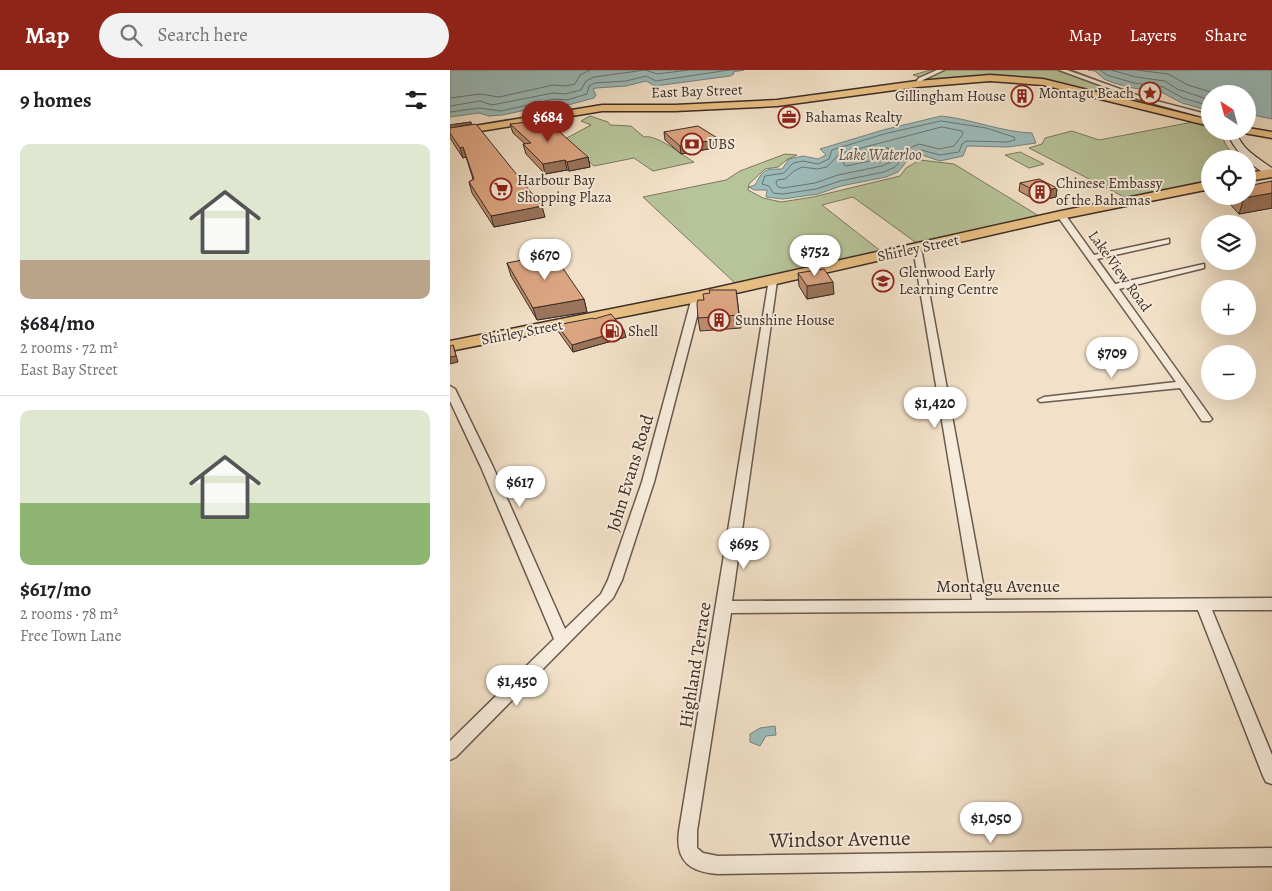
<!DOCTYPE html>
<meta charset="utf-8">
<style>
body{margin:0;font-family:Alegreya,serif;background:#f2f2f2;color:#202124;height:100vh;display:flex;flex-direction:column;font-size:19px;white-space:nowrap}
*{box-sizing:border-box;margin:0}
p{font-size:16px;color:#757577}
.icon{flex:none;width:28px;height:28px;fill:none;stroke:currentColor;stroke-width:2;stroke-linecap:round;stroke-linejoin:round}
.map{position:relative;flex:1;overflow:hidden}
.details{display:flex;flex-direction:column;background:#fff;width:450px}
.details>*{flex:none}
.needle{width:32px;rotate:324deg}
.fabs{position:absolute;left:751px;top:15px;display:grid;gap:10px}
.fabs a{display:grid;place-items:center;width:55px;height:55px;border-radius:50%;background:#fff;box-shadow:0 5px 20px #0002;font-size:25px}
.price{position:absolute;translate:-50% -42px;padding:0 11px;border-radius:18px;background:#fff;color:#222;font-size:16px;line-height:32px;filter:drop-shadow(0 1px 2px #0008)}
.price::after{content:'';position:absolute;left:50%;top:30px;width:15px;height:11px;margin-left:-8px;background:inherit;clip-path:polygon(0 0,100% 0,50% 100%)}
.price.current{background:#8f2418;color:#fff}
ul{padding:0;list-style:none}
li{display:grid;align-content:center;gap:10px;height:265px;padding:0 20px}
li+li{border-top:1px solid #e0e0e0}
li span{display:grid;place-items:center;height:155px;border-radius:10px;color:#555}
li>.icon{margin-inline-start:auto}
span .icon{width:90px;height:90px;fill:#fffc;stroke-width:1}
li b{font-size:21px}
h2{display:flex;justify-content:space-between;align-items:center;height:60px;padding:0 20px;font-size:21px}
header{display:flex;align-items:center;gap:30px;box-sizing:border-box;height:70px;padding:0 25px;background:#8f2418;color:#fff}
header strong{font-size:24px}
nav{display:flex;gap:28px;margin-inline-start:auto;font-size:18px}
.search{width:350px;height:45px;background:#f2f2f2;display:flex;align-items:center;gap:12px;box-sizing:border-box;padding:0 18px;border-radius:28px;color:#757577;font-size:19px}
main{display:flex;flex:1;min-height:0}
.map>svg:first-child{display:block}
.green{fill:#b7c399;stroke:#7a7860}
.water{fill:#9cbcbb;stroke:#768380}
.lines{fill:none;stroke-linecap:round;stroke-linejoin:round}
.shore{stroke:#6c7472;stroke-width:1}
.street-casing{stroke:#6a5a50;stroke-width:3}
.secondary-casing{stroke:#3c2d28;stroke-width:2}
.highway-casing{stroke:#3c2d28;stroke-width:3}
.street{fill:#f7ecdb;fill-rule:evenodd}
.secondary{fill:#f7ecdb;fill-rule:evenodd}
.highway{fill:#e9c084;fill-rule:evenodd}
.wall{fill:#bd8e70;stroke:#3c2d28}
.shaded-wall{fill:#9a745b;stroke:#3c2d28}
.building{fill:#dca582;stroke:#3c2d28}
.labels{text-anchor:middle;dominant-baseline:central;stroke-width:4;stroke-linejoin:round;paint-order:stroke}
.far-street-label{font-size:15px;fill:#3c2d28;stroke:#f7ecdb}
.far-poi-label{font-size:15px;fill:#3c2d28;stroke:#f7ecdb;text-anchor:start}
.far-water-label{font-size:16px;font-style:italic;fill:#54514d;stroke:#f7ecdb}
.street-label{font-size:18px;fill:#3c2d28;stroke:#f7ecdb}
.near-street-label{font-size:21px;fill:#3c2d28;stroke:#f7ecdb}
</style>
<header>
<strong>Map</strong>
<div class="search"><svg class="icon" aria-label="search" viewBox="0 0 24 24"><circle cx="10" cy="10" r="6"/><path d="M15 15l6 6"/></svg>Search here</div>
<nav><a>Map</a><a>Layers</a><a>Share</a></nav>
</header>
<main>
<section class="details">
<h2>9 homes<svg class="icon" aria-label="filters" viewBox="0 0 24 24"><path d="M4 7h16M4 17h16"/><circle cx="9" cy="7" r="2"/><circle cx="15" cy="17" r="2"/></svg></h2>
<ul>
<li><span style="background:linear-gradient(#dfe7d0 75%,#b9a48a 0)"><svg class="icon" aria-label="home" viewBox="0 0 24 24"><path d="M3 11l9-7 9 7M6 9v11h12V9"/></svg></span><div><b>$684/mo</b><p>2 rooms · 72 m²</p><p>East Bay Street</p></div></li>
<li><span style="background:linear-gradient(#dfe7d0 60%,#8fb573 0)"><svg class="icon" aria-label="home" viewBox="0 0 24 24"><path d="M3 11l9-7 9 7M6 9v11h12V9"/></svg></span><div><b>$617/mo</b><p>2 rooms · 78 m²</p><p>Free Town Lane</p></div></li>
</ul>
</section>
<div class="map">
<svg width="822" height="821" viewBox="0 0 822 821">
<rect width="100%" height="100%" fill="#f2e1c8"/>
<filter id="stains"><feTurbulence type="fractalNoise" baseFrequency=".004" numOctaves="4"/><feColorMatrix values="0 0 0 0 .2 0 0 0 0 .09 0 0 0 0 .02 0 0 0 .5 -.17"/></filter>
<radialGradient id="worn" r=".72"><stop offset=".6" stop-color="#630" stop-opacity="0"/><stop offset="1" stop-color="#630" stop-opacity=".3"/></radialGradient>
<path class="green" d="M 480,0 L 622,0 L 694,28 L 760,44 L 760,51 L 592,10 L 486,11 L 463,5 Z
M 140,46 L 158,52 L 160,55 L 181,56 L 194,67 C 207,64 232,85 244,92 L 203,101 L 184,88 L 144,96 L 113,70 L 141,55 L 131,51 Z
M 748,51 L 760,55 L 760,61 L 772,61 C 773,75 779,81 790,89 L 760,89 L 760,110 L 676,128 L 579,78 L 592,74 L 595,68 L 622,61 L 649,70 Z
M 570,82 L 594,94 L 579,98 L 555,85 Z
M 335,84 L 347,85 L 338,89 L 328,97 L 315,99 L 299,114 L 298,120 L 313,128 L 331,132 L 363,127 L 450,106 L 456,98 L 470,90 L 504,94 L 589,146 L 468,174 L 403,127 L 372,135 L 432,182 L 285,213 L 193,127 L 276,110 L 290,101 Z"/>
<path class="water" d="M 0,0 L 294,0 L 283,2 L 284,4 L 280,6 L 205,16 L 196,11 L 176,16 L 146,18 L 143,19 L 146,25 L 144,28 L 118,35 L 105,34 L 52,45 L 39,46 L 29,43 L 0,47 Z
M 638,0 L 822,0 L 822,49 L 798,44 L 798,24 L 760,24 L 760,41 L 732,33 L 711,22 L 683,18 L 664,13 L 654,9 L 645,1 Z
M 491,46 C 522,49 551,62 582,63 L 586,73 L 558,77 L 517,76 L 513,86 L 490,91 L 472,85 L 457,91 L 448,102 L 436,107 L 391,116 L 368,124 L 333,129 L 316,127 L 317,120 L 304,120 L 299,117 L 305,115 C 313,100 314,99 332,99 L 339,89 L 353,86 L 368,89 L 376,85 L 370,79 L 433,60 Z
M 325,656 L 326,665 L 316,666 L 310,676 L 300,672 L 300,664 L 310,658 Z"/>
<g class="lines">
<path class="shore" d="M 650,0 L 657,5 L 684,13 L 713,17 L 733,28 L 760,36
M 661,0 L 686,7 L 715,11 L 727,19 L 760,30
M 687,0 L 718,4 L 738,15 L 767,24
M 0,28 L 30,24 L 49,27 L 103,15 L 116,16 L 125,14 L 130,5 L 140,0
M 0,36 L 30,31 L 42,35 L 103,23 L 115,24 L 131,20 L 136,11 L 144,7 L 195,0 L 207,4 L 239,0
M 0,42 L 29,38 L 51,41 L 104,29 L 117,30 L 137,24 L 139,16 L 145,13 L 176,11 L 196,6 L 206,11 L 279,0
M 491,51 L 536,58 L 564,67 L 565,70 L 558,72 L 516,71 L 512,74 L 509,82 L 490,85 L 471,80 L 455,86 L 445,97 L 434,102 L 390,111 L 366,119 L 333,124 L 323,123 L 319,116 L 312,114 L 315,106 L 334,103 L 343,93 L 353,91 L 368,94 L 379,89 L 382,80 L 434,64 Z
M 492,57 L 512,61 L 513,64 L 504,76 L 489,79 L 469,74 L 452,81 L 441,92 L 432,96 L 388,105 L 365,113 L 333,118 L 328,117 L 326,113 L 327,110 L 335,109 L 344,101 L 352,97 L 367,99 L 377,97 L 389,84 Z
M 438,78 L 440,82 L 430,89 L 396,96 L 393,94 L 395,90 Z"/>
<g class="street-casing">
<path id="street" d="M 487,0 L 494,0 L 473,10 L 469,15 L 464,14 L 469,8 Z
M 609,0 L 617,0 L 695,28 L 760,45 L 760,49 L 691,30 Z
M 608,143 L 614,143 L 644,185 L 719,169 L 719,173 L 647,189 L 665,214 L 754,194 L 754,198 L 669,219 L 762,349 L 760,351 L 752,351 L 730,318 L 590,332 L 588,330 L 594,327 L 726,312 L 608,147 Z
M 464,176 L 471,178 L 536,530 L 822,528 L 822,540 L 762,540 L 822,685 L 822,714 L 816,712 L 813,706 L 748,540 L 281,543 L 247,761 L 247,778 L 253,783 L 268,786 L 822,778 L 822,796 L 268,804 C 240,802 225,791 229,761 L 319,209 L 322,208 L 327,211 L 282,531 L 522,530 L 463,178 Z
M 247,224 L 252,227 L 204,412 L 172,510 L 163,528 L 6,687 L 0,690 L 0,671 L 104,569 L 31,397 L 0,331 L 0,316 L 5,319 L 43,397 L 115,559 L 151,524 L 158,510 L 192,412 L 242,227 Z"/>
</g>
<g class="secondary-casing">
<path id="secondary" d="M 777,61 L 786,61 C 791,79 808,88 822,98 L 822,106 C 805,101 781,78 777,61 Z"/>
</g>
<g class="highway-casing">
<path id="highway" d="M 540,5 L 593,9 L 760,50 L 760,56 L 593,15 L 540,11 L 467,17 L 327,36 L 225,41 L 152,41 L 0,66 L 0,60 L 152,35 L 225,35 L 327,30 L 467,11 Z
M 798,58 L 822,62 L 822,68 L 794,63 L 792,61 L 798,61 Z
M 822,99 L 822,107 L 798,111 L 798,103 Z
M 760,111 L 760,119 L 611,149 L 247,232 L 0,281 L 0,271 L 247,222 L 611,141 Z"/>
</g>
<use href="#street" class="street"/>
<use href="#secondary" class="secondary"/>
<use href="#highway" class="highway"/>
</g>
<path class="wall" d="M 21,52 L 21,54 L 95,147 L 44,157 L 22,123 L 19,112 L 23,109 L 16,87 L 13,88 L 0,68 L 0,55 Z
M 60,54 L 138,87 L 140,97 L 119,101 L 117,100 L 95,104 L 76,84 L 73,74 L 75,74 L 63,63 Z
M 214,62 L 269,69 L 269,77 L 231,84 L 215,70 Z
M 822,111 L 822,138 L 789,144 L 780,134 L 782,126 L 798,126 Z
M 570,113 L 607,118 L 606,127 L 587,131 L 569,121 Z
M 57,193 L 134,229 L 137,242 L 87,250 L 61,206 Z
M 348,203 L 384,224 L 357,229 L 349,216 Z
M 286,220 L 291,258 L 250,261 L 248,248 Z
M 144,249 L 176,267 L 123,282 L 108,261 L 107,255 Z"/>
<path class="shaded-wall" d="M 21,52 L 21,54 L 0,58 L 0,55 Z
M 269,69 L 269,77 L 231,84 L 230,76 Z
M 13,77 L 16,87 L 13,88 L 10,78 Z
M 138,87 L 140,97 L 119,101 L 117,92 Z
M 115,90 L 117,100 L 95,104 L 93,94 Z
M 607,118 L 606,127 L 587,131 L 588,122 Z
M 822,123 L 822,138 L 789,144 L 794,128 Z
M 92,136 L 95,147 L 44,157 L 41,146 Z
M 383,212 L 384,224 L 357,229 L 357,216 Z
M 134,229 L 137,242 L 87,250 L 83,238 Z
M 174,260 L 176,267 L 123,282 L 122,275 Z
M 3,275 L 8,292 L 0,294 L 0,287 Z"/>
<path class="building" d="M 96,50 L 138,87 L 117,92 L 115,90 L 93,94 L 73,74 L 81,73 L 60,54 Z
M 26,54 L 92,136 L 41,146 L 19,112 L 24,109 L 13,77 L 10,78 L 0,63 L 0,58 Z
M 248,56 L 269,69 L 230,76 L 214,62 Z
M 589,109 L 607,118 L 588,122 L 570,113 Z
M 822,111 L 822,123 L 794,128 L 793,126 L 798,126 L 798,116 Z
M 103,184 L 134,229 L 83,238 L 57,193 Z
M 374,199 L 383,212 L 357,216 L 348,203 Z
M 259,220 L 286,220 L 289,245 L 248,248 L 247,234 L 248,230 L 254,230 L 253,224 L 260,223 Z
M 161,244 L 174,260 L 122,275 L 107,255 L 143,248 L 144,249 Z
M 3,275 L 6,286 L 0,287 L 0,276 Z"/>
<defs>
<g id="sight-ring" transform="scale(1.125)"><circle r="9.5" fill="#f7ecdb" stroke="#8f2418" stroke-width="1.5"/><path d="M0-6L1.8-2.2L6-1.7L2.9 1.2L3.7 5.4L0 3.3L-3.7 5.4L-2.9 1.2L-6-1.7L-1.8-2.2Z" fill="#8f2418"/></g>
<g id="building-ring" transform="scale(1.125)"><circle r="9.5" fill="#f7ecdb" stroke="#8f2418" stroke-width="1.5"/><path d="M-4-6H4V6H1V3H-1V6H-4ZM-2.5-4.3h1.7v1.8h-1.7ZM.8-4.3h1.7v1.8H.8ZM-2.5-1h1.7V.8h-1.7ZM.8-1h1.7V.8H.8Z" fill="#8f2418"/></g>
<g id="office-ring" transform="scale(1.125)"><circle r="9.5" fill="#f7ecdb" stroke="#8f2418" stroke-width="1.5"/><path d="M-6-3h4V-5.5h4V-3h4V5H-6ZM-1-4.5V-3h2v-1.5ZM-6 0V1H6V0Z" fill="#8f2418"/></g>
<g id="bank-ring" transform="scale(1.125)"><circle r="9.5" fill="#f7ecdb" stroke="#8f2418" stroke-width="1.5"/><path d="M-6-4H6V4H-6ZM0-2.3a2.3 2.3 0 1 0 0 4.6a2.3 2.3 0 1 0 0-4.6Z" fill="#8f2418"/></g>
<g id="supermarket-ring" transform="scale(1.125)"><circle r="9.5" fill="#f7ecdb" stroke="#8f2418" stroke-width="1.5"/><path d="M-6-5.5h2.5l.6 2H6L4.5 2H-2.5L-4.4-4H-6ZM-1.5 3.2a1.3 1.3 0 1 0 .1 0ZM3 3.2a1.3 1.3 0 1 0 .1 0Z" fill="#8f2418"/></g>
<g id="school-ring" transform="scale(1.125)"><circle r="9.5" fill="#f7ecdb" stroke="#8f2418" stroke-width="1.5"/><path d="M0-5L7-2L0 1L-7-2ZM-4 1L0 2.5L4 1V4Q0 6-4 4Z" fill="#8f2418"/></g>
<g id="fuel-ring" transform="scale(1.125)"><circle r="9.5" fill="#f7ecdb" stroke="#8f2418" stroke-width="1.5"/><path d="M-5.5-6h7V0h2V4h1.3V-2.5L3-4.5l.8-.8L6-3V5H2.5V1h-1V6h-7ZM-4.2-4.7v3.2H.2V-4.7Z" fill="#8f2418"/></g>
</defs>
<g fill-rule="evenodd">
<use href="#sight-ring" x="700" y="23"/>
<use href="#building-ring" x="572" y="26"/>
<use href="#office-ring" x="339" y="47"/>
<use href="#bank-ring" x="242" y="74"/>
<use href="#supermarket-ring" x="51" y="119"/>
<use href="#building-ring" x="590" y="122"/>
<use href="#school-ring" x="433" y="211"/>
<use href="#building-ring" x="269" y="250"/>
<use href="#fuel-ring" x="162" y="261"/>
</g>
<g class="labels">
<g class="far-street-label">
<text transform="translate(247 21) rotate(-2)">East Bay Street</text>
<text transform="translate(468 178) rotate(-12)">Shirley Street</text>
<text transform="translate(670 201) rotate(54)">Lake View Road</text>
<text transform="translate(72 262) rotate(-11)">Shirley Street</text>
</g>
<g class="far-poi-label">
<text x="684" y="23" text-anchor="end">Montagu Beach</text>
<text x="556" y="26" text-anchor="end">Gillingham House</text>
<text x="355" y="47">Bahamas Realty</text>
<text x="258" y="74">UBS</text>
<text x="67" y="110">Harbour Bay<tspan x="67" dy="17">Shopping Plaza</tspan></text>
<text x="606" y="113">Chinese Embassy<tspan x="606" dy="17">of the Bahamas</tspan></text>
<text x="449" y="202">Glenwood Early<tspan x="449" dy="17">Learning Centre</tspan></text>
<text x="285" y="250">Sunshine House</text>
<text x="178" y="261">Shell</text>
</g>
<g class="far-water-label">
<text x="430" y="85">Lake Waterloo</text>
</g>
<g class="street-label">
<text transform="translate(180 403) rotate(-73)">John Evans Road</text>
<text x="548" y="516">Montagu Avenue</text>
<text transform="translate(245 595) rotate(-81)">Highland Terrace</text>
</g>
<g class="near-street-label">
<text transform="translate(390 769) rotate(-1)">Windsor Avenue</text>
</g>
</g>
<rect width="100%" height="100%" filter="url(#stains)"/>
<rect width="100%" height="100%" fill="url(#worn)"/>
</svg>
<div class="fabs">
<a><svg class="needle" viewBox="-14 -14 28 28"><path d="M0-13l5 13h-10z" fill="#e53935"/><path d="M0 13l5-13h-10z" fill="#757577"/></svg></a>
<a><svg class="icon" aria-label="locate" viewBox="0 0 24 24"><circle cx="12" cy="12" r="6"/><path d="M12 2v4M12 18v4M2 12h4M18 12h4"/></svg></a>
<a><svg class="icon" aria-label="layers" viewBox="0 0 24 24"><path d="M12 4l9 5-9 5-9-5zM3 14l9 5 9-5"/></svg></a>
<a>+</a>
<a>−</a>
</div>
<b class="price current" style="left:98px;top:73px">$684</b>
<b class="price" style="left:365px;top:207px">$752</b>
<b class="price" style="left:95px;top:211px">$670</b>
<b class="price" style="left:662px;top:309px">$709</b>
<b class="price" style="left:485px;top:359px">$1,420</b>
<b class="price" style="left:70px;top:438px">$617</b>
<b class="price" style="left:294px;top:500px">$695</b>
<b class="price" style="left:67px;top:637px">$1,450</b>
<b class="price" style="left:541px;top:774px">$1,050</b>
</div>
</main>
